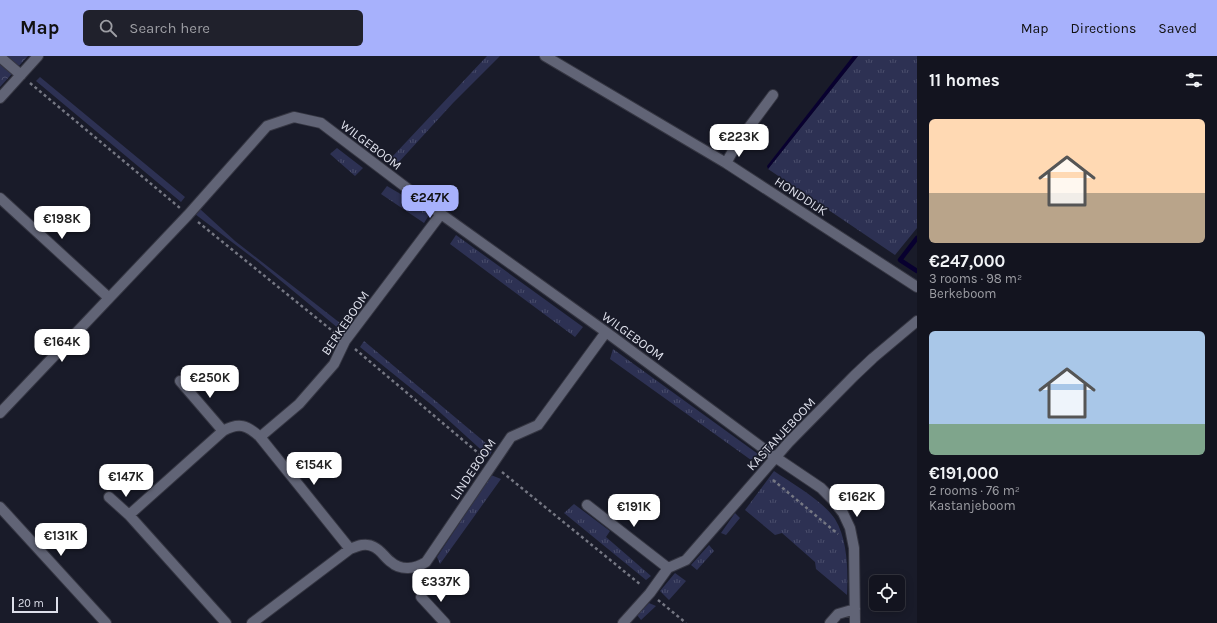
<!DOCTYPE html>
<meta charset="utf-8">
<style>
body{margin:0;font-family:Karla,sans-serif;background:#20212c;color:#f1f3f6;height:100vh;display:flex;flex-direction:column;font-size:15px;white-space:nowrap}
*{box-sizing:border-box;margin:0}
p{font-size:13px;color:#9d9ea4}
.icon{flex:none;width:22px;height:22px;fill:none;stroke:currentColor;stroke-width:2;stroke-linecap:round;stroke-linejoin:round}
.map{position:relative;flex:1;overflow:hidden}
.sheet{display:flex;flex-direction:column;background:#13141f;width:300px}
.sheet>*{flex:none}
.fabs{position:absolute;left:869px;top:519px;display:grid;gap:8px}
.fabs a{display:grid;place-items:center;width:36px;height:36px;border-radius:6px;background:#13141f;box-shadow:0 2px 10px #0003,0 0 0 1px #32333d;font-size:20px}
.scale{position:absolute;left:12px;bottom:10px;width:46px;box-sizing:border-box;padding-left:4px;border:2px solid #dddfea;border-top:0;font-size:11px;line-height:14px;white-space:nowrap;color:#dddfea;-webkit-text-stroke:3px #191b29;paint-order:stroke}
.price{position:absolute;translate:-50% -34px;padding:0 9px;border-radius:8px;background:#fff;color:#222;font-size:13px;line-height:26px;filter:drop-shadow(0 1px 2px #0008)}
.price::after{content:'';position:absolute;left:50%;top:24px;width:12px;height:9px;margin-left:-6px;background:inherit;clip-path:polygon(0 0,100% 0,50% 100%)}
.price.selected{background:#a7b1fc;color:#111}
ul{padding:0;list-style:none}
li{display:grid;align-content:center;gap:8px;height:212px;padding:0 12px}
li span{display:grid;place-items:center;height:124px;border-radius:6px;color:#555}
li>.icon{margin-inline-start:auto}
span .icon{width:72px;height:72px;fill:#fffc;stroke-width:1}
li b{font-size:17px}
h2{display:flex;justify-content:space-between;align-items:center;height:48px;padding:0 12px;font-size:17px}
header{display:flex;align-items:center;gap:24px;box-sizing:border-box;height:56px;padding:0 20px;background:#a7b1fc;color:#111}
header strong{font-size:19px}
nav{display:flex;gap:22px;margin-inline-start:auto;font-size:14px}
.search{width:280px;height:36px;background:#20212c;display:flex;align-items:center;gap:10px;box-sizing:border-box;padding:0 14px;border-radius:6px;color:#9d9ea4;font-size:15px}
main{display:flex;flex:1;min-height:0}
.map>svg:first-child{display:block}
.grass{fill:url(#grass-tufts)}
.forest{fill:url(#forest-crowns)}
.water{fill:#08002f}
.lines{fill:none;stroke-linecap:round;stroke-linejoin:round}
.stream{stroke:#08002f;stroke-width:4.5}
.minor-casing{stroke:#353642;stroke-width:12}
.path{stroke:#757783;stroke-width:2.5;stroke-dasharray:3 3;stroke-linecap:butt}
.minor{stroke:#616476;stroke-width:10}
.labels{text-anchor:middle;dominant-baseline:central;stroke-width:3;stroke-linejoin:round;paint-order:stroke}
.street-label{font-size:13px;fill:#dddfea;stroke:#191b29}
</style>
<header>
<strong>Map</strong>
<div class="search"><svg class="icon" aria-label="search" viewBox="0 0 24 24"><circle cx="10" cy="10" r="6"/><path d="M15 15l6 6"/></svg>Search here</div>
<nav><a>Map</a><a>Directions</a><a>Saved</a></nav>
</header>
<main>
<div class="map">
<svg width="917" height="567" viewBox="0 0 917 567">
<defs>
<pattern id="grass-tufts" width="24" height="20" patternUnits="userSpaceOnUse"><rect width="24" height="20" fill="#2d3153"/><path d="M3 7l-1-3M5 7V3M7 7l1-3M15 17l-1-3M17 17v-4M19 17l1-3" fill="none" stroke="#4b4e6c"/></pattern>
<pattern id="forest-crowns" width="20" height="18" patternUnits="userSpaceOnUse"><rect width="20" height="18" fill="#2d3153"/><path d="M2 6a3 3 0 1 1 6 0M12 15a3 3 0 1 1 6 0" fill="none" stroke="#4b4e6c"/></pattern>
</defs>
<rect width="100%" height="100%" fill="#191b29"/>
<path class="grass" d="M 487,0 L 500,0 L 453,47 L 398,107 L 392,101 Z
M 858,0 L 917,0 L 917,172 L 895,199 L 768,113 Z
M 40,21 L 185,141 L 181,146 L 36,25 Z
M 337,92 L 363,112 L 355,120 L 330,98 Z
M 387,130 L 431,156 L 424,167 L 381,138 Z
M 200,153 L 235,185 L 340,267 L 338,272 L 257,205 L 195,158 Z
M 456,179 L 583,271 L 575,281 L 450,188 Z
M 364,285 L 493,393 L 489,401 L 433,350 L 360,291 Z
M 613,293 L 758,398 L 751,404 L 610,303 Z
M 774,415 C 793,428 823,445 835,463 C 848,484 848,516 847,539 L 816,513 L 815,506 L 782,477 L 775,479 L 745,454 Z
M 491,419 L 501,423 L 440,508 L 437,501 Z
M 574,448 L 610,475 L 606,481 L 651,520 L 646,524 L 564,457 Z
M 735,457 L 740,462 L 726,479 L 721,477 Z
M 709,489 L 714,495 L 697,514 L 691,509 Z
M 675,517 L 686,525 L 669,544 L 660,535 Z
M 649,547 L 656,550 L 641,564 L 637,559 Z"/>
<path class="forest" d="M 0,0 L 28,0 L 0,31 Z"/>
<path class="water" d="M 853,0 L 858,0 L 768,113 L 767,110 Z"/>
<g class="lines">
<path class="stream" d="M 917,182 L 900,204 L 917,215"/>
<g class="minor-casing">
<path id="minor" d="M 545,0 L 726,107 L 917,231
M 0,1 L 21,19
M 0,42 L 38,0
M 726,107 L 738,86 L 773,39
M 0,142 L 109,242
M 180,325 L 223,375
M 0,357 L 188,159 L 267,70 L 294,61 L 321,67 L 441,158 L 606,276 L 775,401 L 821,432 L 832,443 L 843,457 L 850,472 L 854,492 L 855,567
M 260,381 L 350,493
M 109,441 L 129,459
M 587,449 L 668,512
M 0,451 L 106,567
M 421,541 L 445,567
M 226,567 L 129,459 L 223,375 C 239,366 247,369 260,381 L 299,348 L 334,308 L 345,285 L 441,158
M 252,567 L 350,493 C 357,490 366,486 374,491 C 381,494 385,502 391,506 C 401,515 415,513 426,506 L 511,381 L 538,369 L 606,276
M 623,567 L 650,537 L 668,512 L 686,504 L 789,386 L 854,320 L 873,302 L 917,265
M 830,567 L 838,558 L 855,553"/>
</g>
<path class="path" d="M 30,27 L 180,152
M 198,166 L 335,277
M 355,293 L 483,401
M 502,416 L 641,529
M 773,424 L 838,478
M 658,544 L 686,567"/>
<use href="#minor" class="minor"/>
</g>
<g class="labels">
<g class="street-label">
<text transform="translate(371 89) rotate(37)">WILGEBOOM</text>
<text transform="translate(801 140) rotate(33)">HONDDIJK</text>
<text transform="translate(345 267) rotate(-56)">BERKEBOOM</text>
<text transform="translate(633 280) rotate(36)">WILGEBOOM</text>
<text transform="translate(781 378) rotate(-47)">KASTANJEBOOM</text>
<text transform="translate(473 413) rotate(-56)">LINDEBOOM</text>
</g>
</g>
</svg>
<div class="fabs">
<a><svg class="icon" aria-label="locate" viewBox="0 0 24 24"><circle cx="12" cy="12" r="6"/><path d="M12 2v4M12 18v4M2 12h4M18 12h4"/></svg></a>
</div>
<div class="scale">20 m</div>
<b class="price" style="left:739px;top:102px">€223K</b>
<b class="price selected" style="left:430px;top:163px">€247K</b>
<b class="price" style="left:62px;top:184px">€198K</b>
<b class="price" style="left:62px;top:307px">€164K</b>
<b class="price" style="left:210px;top:343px">€250K</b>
<b class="price" style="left:314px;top:430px">€154K</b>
<b class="price" style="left:126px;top:442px">€147K</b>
<b class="price" style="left:857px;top:462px">€162K</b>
<b class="price" style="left:634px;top:472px">€191K</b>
<b class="price" style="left:61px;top:501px">€131K</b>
<b class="price" style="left:441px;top:547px">€337K</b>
</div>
<section class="sheet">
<h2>11 homes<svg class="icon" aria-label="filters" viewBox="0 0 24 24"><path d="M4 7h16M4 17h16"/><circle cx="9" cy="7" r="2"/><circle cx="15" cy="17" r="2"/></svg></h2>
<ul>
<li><span style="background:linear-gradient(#ffd9b3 60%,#b9a48a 0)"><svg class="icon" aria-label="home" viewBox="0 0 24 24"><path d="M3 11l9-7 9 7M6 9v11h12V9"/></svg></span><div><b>€247,000</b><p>3 rooms · 98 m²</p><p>Berkeboom</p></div></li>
<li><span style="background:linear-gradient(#a9c7e8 75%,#7fa58c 0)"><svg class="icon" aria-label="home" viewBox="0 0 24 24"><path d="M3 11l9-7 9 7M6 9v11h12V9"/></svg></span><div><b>€191,000</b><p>2 rooms · 76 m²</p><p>Kastanjeboom</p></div></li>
</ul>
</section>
</main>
